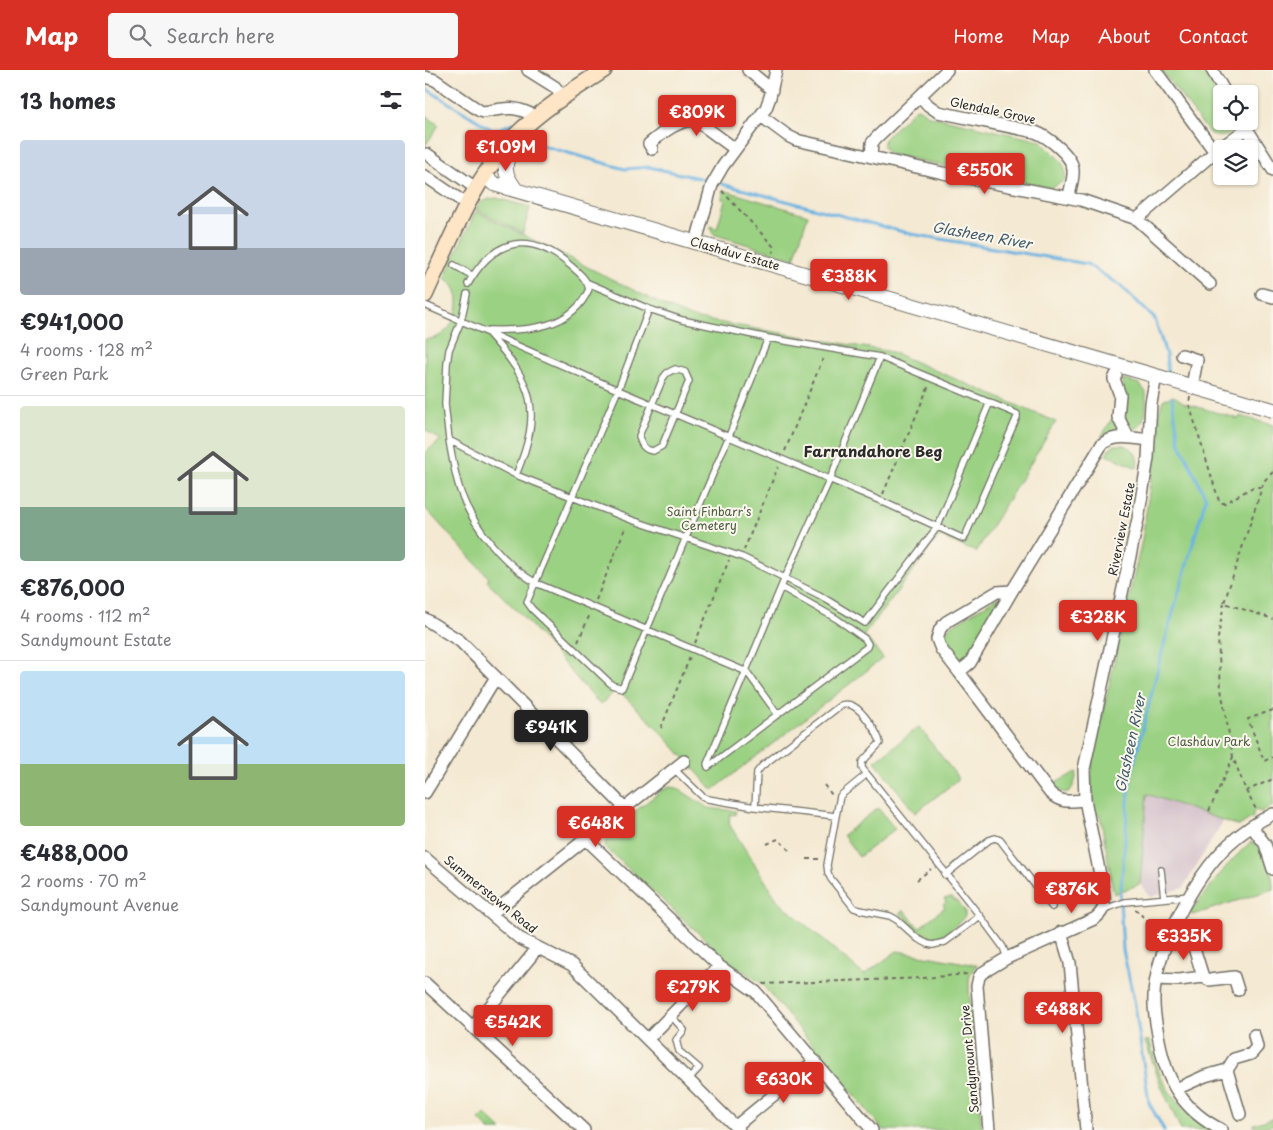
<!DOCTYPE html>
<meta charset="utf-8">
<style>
body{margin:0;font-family:"Playpen Sans",sans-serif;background:#f7f7f7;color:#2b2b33;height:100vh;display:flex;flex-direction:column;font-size:19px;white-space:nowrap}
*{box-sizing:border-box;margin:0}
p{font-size:16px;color:#7c7c81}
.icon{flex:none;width:28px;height:28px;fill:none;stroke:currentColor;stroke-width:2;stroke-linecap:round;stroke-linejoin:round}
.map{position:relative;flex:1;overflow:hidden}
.details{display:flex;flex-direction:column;background:#fff;width:425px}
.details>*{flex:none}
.fabs{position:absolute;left:788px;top:15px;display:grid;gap:10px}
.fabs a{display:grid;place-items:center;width:45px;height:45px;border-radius:5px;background:#fff;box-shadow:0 1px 4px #0004;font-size:25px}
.price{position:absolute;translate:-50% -42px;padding:0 11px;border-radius:5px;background:#d93025;color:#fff;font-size:16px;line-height:32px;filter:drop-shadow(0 1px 2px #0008)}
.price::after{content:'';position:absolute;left:50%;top:30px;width:15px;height:11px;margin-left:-8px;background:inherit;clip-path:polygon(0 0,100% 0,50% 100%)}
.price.active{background:#222;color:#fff}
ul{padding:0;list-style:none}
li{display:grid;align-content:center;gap:10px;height:265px;padding:0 20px}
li+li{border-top:1px solid #e1e1e2}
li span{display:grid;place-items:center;height:155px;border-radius:5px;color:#555}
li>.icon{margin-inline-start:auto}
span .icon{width:90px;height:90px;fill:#fffc;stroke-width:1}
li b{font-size:21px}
h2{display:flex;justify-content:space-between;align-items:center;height:60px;padding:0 20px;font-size:21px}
header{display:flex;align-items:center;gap:30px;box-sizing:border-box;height:70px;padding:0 25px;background:#d93025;color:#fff}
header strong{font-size:24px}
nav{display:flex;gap:28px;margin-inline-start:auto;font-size:18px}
.search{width:350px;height:45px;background:#f7f7f7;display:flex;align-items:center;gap:12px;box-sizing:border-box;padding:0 18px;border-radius:5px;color:#7c7c81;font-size:19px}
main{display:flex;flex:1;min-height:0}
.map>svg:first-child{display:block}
.industrial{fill:#d1bdc9}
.green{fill:#9bd183;stroke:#637e57}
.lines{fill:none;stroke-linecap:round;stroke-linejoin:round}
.stream{stroke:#6ab3e2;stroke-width:3}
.service-casing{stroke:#716e65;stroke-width:8}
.minor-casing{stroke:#716e65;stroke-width:14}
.tertiary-casing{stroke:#716e65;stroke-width:16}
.secondary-casing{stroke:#716e65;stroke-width:18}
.path{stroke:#716e65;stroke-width:2;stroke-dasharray:4 4;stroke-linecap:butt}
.service{stroke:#fff;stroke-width:5.5}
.minor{stroke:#fff;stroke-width:11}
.tertiary{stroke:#fff;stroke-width:14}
.secondary{stroke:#fde5c5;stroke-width:15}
.labels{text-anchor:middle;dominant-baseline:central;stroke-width:4;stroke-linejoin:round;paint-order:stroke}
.street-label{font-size:12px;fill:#2b2b2b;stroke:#fbf7ec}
.park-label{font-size:12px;fill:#4d5d45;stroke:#fbf7ec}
.water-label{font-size:14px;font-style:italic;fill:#415b6b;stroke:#fbf7ec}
.quarter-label{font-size:15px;font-weight:bold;fill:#2b2b2b;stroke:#fbf7ec}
</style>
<header>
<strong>Map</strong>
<div class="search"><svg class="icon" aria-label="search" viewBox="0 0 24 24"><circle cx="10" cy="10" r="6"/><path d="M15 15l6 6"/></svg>Search here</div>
<nav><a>Home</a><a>Map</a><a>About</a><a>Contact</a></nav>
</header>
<main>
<section class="details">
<h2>13 homes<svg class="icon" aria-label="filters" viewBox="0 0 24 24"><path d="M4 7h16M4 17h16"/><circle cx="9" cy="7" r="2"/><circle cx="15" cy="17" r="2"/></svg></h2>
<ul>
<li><span style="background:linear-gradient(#c9d6e8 70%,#9aa5b1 0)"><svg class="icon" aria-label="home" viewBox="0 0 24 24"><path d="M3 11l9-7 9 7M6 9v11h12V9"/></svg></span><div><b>€941,000</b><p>4 rooms · 128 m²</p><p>Green Park</p></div></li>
<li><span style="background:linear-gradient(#dfe7d0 65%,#7fa58c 0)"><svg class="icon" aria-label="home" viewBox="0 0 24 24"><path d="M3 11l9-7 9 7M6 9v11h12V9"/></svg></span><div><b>€876,000</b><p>4 rooms · 112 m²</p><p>Sandymount Estate</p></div></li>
<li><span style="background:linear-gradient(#bfe0f5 60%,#8fb573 0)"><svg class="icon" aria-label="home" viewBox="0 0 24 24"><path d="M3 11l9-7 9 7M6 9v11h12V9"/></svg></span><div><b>€488,000</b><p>2 rooms · 70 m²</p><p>Sandymount Avenue</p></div></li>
</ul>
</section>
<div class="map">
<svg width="848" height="1060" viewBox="0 0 848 1060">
<rect width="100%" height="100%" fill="#fbf7ec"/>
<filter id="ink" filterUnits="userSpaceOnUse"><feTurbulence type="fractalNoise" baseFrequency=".02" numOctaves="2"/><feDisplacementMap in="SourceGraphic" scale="10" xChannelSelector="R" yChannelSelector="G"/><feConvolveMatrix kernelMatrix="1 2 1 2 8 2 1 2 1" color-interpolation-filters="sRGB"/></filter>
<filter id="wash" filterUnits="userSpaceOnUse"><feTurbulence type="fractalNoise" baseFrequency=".0096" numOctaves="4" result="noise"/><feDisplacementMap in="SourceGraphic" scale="20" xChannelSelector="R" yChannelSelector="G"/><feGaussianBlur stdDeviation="1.12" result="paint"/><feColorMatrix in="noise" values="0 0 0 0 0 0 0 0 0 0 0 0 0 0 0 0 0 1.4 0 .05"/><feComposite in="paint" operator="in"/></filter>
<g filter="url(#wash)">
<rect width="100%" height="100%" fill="#f4e9d2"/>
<path class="industrial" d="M 721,724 L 798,751 L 758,818 L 725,827 L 715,814 Z"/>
<path class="green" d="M 736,0 L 778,0 L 796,30 L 796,51 L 809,51 C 810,66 796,71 784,63 Z
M 493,38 L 505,46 L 616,71 L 636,91 L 640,99 L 640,108 L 637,112 L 626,118 L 464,84 L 458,76 L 460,68 L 490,39 Z
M 0,45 L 14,55 L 0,76 Z
M 298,120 L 383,145 L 369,189 L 288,164 L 285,156 L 292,159 L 300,130 L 297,129 Z
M 71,128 L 105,137 L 98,163 L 51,139 C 55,131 62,129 71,128 Z
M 51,141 L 242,237 L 268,248 L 467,282 L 631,352 L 551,482 L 516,467 L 512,469 L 439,565 L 458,588 L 288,720 L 231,657 L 192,619 L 175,635 L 103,552 L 62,511 L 64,508 L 0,438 L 0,382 L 16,370 L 0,360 L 0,269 C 29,271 47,223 19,208 Z
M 698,309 L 714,314 L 721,322 C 721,336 723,354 707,360 L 704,359 L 698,346 Z
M 748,326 L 752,328 L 759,333 L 814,349 L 815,346 L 848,355 L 848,736 L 836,742 L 830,740 L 828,743 L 828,747 L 814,756 L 722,724 L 715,814 L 689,824 L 675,745 L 671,744 L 666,711 L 667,691 L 717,470 L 729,389 L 731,351 L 734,351 L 734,342 L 738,330 Z
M 687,349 L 696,361 L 687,361 L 676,367 Z
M 690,375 C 705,373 715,383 712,398 L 681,384 L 684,379 Z
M 573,527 L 576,529 L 541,587 L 535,589 C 523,586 516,569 523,558 Z
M 494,657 L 534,709 L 490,743 L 450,691 Z
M 652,702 C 649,719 644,731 626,715 Z
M 245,717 L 252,718 L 283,738 L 311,741 L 310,745 L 305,744 L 304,754 L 353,831 L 439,905 L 472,881 L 552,895 C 543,903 544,910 544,921 L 557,1060 L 458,1060 L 336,913 L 305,892 L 183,780 L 180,776 L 182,767 L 185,761 L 236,721 Z
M 453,738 L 470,759 L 434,787 L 418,765 Z
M 826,772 C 842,779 848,804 848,819 L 768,845 L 766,844 L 766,841 C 786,817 802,792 826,772 Z
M 522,828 L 528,828 L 529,831 L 531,830 L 540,841 L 540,846 C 531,856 512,876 497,865 C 489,859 483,849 475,843 L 479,840 L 494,858 L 520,837 L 518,835 L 521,832 L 519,829 Z
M 720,971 L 725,971 C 732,1008 751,1041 785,1060 L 756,1060 L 737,1018 Z
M 60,1044 L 77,1060 L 64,1060 L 54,1050 Z
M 848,1048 L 848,1055 L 839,1057 L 829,1057 L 829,1054 Z"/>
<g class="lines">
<path class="stream" d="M 0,18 L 69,61 L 88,53
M 97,75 L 115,75 L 200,99 L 224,97 L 283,110
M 297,114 L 486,164 L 662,194 L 696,216 L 730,249 L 741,285 L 743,305
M 739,1060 L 724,1033 L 710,935 L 698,880 L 695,830 L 705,710 L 739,574 L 781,428 L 754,372 L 747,328"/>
</g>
</g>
<g filter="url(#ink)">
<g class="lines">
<g class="service-casing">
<path id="service" d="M 29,195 L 48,206
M 43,214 C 69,168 105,160 146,196 C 154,203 162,209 164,219 C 147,259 102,261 64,260
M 42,224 L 36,251 L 24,280 L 22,294 L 20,334 L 24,370 L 91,405 L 147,427 L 204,449 L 317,487 L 394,525 L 440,553 L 513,456 L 565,332
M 0,235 L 193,320 L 456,431 L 539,469 L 592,347 L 592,344 L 455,287 L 343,268 L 257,250 L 224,239 L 163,213
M 224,239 L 193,320 L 102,532 L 107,539 L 187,615 L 197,618 L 304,366 L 343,268
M 63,263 C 109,314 118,340 91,405
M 250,299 L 260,302 L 264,311 L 237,376 L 228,381 C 219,380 216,375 214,366 L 238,308 L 242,303 Z
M 24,370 C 27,388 30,406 36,423 C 48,457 80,495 111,513 L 322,602 L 353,645
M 356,517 L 412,549 L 440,569 L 443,574 L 442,577 L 283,697 L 282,694 Z
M 356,517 L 405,409 L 455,287
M 249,699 L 277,726 L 283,729 L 330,737 L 411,746 L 402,795 L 403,803 L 406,809 L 429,838 L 435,840 L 465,846 L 472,850 L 493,869 L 503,874 L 508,875 L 520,872 L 555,846
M 330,737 L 332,702 L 337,696 L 416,635 C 420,634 424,634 428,636 C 437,640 454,664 455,673 L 437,692 L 437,698 L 442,704
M 411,746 L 415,726 L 442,704 L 555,846 L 578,877 L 582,888
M 736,800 L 739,828
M 520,805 L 564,770 L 570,768 L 575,770 L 627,837
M 679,839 L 700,832 L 765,826
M 246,946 L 259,960 L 251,970 L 254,981 L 274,998 L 264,1009"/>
</g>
<g class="minor-casing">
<path id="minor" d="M 103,0 L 130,17 L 138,27
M 323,0 L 347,20
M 730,0 L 790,82
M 787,0 L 801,24
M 0,7 L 10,10 L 55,41 L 59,42 C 80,38 91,35 111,47
M 495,26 L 522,0
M 336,46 L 363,66 L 371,70 L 518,103 L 656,130 L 712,149 L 785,214
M 817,51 L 848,100
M 227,79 L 224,74 C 236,64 256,47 272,51 L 310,79
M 2,84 L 52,119
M 446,87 L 447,73 L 451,68 L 495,26 L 503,35 L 513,42 L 610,62 C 622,66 648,86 648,100 C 649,108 645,118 644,127
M 0,106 L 43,135
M 712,149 L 790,82 L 821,59
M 271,172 L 287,115 L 298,96 L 341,38 L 345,27 L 351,0
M 837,224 L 848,227
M 757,285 L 772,290 L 767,316
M 691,305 L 689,309 L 695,325 L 693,347 L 703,367
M 0,549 L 35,571 L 200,738
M 534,602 L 516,579 L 512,569 L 515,559 L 521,552 L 572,522 L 587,521
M 0,723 L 71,607
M 660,730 C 645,731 637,734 625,723 L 534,602 L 545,593 L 587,521 L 677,374 C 690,364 708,368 724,370
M 827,757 L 840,774 L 848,799
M 161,769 L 294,896 L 331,922 L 447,1060
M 0,788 L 94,868 L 147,895 L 314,1060
M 66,844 L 259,691
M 636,862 L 645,893 L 661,1060
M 766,868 L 778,907
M 731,909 L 754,910 L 778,907 L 784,910 L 809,907 L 813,920
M 0,913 L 159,1060
M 48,957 L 107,885 L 111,877
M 223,969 L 294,896
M 802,1000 L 809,989 L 826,984 L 832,977 L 829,965
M 751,1019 L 780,1006 L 802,1000 L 815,1044
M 311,1056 L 390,991
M 564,1060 L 552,916 L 554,907 L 557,903 L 582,888 L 669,849 C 678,843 680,836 679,825 L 660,730 L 659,699 L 713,449 L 723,388 L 726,333 L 731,306
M 797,1060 C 758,1041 741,1011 734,970 C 732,958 729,945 729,933 C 727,885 769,807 804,774 C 817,762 832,752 848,744"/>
</g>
<g class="tertiary-casing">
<path id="tertiary" d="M 86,70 C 87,81 85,81 82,90 C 78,102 84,110 91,120
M 60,106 L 69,114 L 848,340"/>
</g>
<g class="secondary-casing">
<path id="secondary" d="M 0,225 C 25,171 48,109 90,66 C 116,40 148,20 179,0"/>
</g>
<path class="path" d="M 297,121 L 349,177 L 348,183
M 765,327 L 764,334 L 794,431 L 796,433 L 800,433 L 828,417 L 837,417
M 360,381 L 399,286
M 848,402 L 839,411 L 799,533 L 848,549
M 458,424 L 504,315
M 319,480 L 353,397
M 171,530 L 201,456
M 799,533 L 793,568 L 796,619 L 808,687 L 821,721 L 832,741
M 153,572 L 165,544
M 270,573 L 304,490
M 848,640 L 823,649 L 839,691 L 848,687
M 236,658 L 265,587
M 399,715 L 407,725
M 821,721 L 848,709
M 784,741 L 808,687
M 342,774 L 353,769 L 364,780
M 382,789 L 395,789
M 492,810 L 506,799
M 710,839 L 735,863
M 338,914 L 499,908 L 543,904"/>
<use href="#service" class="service"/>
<use href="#minor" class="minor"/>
<use href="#tertiary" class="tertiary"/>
<use href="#secondary" class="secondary"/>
</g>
</g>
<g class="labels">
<g class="street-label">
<text transform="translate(568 40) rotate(12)">Glendale Grove</text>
<text transform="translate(310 183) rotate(16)">Clashduv Estate</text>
<text transform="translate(696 459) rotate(-79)">Riverview Estate</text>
<text transform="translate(66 824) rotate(39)">Summerstown Road</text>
<text transform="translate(544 989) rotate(-95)">Sandymount Drive</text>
</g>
<g class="park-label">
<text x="284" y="441">Saint Finbarr's<tspan x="284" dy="14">Cemetery</tspan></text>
<text x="784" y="671">Clashduv Park</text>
</g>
<g class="water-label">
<text transform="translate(557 165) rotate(10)">Glasheen River</text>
<text transform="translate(705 673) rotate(-78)">Glasheen River</text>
</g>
<g class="quarter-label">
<text x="448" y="380">Farrandahore Beg</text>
</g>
</g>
</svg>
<div class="fabs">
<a><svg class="icon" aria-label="locate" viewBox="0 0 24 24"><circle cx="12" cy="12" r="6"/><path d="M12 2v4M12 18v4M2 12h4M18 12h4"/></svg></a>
<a><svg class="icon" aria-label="layers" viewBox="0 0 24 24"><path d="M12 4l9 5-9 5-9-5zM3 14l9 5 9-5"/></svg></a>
</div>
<b class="price" style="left:272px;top:67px">€809K</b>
<b class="price" style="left:81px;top:102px">€1.09M</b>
<b class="price" style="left:560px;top:125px">€550K</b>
<b class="price" style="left:424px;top:231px">€388K</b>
<b class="price" style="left:673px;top:572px">€328K</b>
<b class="price active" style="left:126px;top:682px">€941K</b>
<b class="price" style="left:171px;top:778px">€648K</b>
<b class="price" style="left:647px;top:844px">€876K</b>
<b class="price" style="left:759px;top:891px">€335K</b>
<b class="price" style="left:268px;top:942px">€279K</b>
<b class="price" style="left:638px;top:964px">€488K</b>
<b class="price" style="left:88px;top:977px">€542K</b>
<b class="price" style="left:359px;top:1034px">€630K</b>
</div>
</main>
